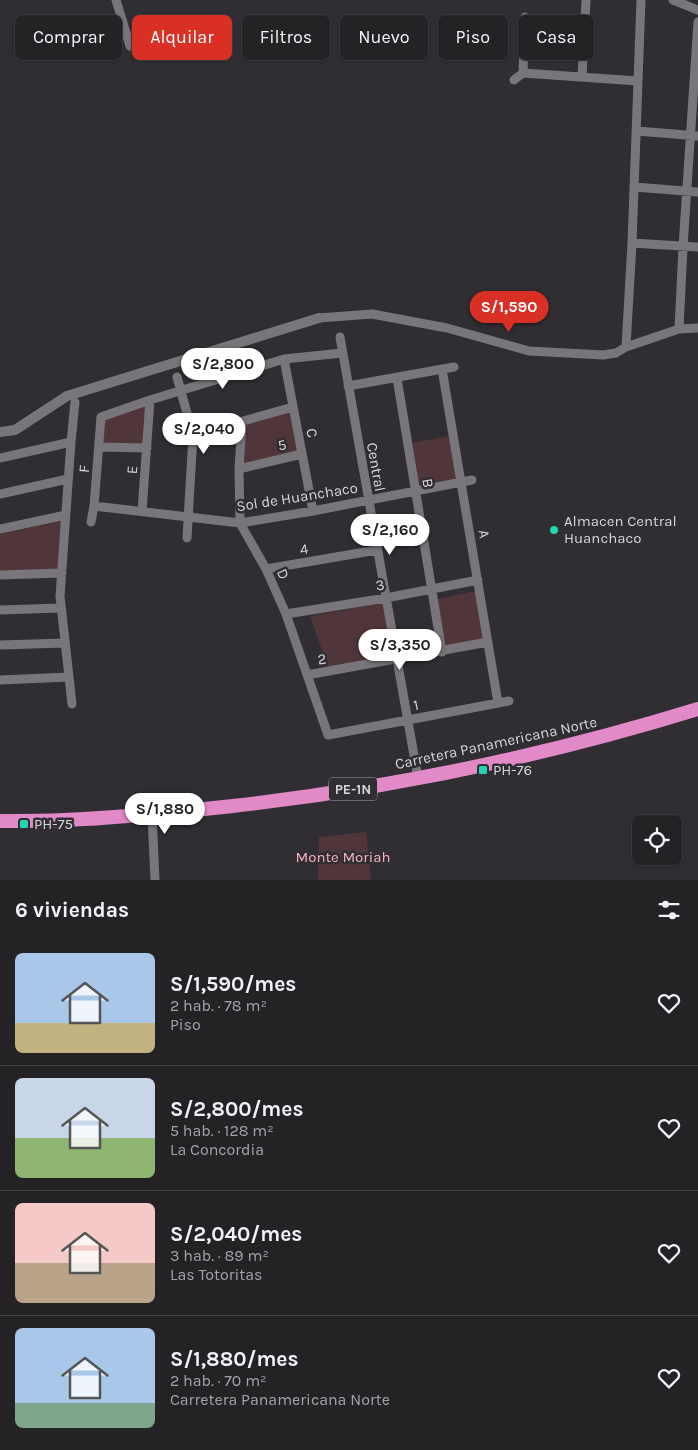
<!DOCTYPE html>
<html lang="es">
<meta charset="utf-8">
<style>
body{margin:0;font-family:Karla,sans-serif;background:#2d2a2e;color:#f1f3f6;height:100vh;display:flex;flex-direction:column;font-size:19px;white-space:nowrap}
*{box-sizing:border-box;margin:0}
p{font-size:16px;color:#a3a4a7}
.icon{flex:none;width:28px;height:28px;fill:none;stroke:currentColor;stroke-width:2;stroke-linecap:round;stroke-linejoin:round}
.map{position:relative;height:880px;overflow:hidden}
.panel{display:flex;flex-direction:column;background:#252226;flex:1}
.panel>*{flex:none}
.top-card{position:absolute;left:15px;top:15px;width:669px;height:45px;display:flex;gap:10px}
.buttons{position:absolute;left:632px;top:815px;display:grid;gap:10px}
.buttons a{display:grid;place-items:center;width:50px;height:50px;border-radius:8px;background:#252226;box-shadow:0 1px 4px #0004,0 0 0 1px #423f43;font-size:25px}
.price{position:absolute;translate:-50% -42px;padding:0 11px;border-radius:18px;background:#fff;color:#222;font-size:16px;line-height:32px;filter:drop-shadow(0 1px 2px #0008)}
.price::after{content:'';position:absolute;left:50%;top:30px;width:15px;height:11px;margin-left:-8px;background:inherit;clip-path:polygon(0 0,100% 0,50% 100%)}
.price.selected{background:#d93025;color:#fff}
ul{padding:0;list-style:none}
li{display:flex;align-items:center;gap:15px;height:125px;padding:0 15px}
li+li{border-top:1px solid #423f43}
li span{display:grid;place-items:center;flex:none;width:140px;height:100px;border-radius:8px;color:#555}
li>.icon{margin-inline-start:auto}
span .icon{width:60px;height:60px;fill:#fffc;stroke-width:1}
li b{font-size:21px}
h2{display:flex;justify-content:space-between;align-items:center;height:60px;padding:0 15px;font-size:21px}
.tag{padding:0 18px;border-radius:8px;background:#252226;box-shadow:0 1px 4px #0004,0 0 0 1px #423f43;font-size:18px;line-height:45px}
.tag.selected{background:#d93025;color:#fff}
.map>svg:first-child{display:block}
.green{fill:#50363b}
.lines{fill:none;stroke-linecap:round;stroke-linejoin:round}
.minor{stroke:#78767b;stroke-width:9}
.tertiary{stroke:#78767b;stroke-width:10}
.trunk{stroke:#e289c8;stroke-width:14}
.poi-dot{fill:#24d5af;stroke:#312e33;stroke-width:2}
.labels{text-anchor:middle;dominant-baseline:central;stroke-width:5;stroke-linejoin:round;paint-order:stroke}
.shield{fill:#312e33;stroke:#a5a4a6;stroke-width:1}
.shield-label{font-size:14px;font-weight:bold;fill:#d7d6d8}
.street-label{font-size:15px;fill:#d7d6d8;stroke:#312e33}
.poi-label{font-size:15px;fill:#d7d6d8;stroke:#312e33;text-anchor:start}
.park-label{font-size:15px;fill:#fab2c0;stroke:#312e33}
</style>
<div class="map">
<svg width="698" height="880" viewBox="0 0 698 880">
<rect width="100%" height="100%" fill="#312e33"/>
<path class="green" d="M 147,403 L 145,446 L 103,444 L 105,417 Z
M 291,409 L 299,452 L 241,464 L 245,422 Z
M 450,436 L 458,478 L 419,484 L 412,443 Z
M 63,521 L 59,569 L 0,571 L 0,534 Z
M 477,591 L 486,641 L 446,648 L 437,599 Z
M 383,603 L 392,656 L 328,667 L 310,616 Z
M 366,832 L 371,880 L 318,880 L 319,837 Z"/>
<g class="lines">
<path class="minor" d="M 116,0 L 130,46
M 673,0 L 698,10
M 523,73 L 638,81
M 582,77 L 586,0
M 514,80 L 523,73 L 525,17
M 637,131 L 698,136
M 634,187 L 698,192
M 632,243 L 698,247
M 319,318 L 372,314 L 447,328 L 529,351 L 603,355 L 616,353 L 626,347 L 679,329 L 698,328
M 679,329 L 683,247 L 698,22
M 340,337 L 418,778
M 626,347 L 632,243 L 641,0
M 284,359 L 313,511
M 442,369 L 498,703
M 177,377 L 193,435 L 187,538
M 397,378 L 442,652
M 348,386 L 454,367
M 242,422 L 239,469 L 240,523 L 266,569 L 286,614 L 328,735 L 509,701
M 193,435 L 293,407
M 99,447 L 147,448
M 0,458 L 71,442
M 239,469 L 302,454
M 0,494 L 68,479
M 94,506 L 240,523 L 313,511 L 472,480
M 142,511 L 150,400
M 91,522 L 94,506 L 101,417 L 150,400 L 284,359 L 342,353
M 0,529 L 66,515
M 266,569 L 377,550
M 0,575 L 62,573
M 0,610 L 61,608
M 286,614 L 386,598 L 478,580
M 0,645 L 65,643
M 307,675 L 488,642
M 0,680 L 69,677
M 72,704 L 60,596 L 71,442 L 75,402
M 152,815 L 155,880"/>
<path class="tertiary" d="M 0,432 L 15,430 L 67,396 L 319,318"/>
<path class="trunk" d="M 0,821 C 21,821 43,821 64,820 C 121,818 177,812 233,806 C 391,788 546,756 698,709"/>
</g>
<g class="poi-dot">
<circle cx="554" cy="530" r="5"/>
<rect x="478" y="765" width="10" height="10" rx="2.5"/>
<rect x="19" y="819" width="10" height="10" rx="2.5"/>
</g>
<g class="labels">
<rect class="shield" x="329" y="777.5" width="48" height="23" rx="4"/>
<g class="shield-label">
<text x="353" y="789">PE-1N</text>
</g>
<g class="street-label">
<text transform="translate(312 433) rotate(80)">C</text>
<text transform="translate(282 445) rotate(-13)">5</text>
<text transform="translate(376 467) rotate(80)">Central</text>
<text transform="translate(84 469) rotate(-85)">F</text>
<text transform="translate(132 470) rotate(-86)">E</text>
<text transform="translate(428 483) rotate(81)">B</text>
<text transform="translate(297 497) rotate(-9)">Sol de Huanchaco</text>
<text transform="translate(484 534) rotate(81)">A</text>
<text transform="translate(304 549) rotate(-10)">4</text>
<text transform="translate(283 574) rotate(66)">D</text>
<text transform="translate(380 585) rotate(-10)">3</text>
<text transform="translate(322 659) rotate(-10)">2</text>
<text transform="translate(416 705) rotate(-11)">1</text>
<text transform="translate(496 743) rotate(-12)">Carretera Panamericana Norte</text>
</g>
<g class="poi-label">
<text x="564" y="521">Almacen Central<tspan x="564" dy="17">Huanchaco</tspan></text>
<text x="493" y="770">PH-76</text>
<text x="34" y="824">PH-75</text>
</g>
<g class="park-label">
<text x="343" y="857">Monte Moriah</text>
</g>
</g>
</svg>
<div class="buttons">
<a><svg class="icon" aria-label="locate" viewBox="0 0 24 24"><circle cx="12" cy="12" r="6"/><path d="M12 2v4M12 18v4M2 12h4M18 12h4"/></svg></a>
</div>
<b class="price selected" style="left:509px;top:333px">S/1,590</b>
<b class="price" style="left:223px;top:390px">S/2,800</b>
<b class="price" style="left:204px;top:455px">S/2,040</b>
<b class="price" style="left:390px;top:556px">S/2,160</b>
<b class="price" style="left:400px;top:671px">S/3,350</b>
<b class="price" style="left:165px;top:835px">S/1,880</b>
<div class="top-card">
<a class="tag">Comprar</a>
<a class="tag selected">Alquilar</a>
<a class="tag">Filtros</a>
<a class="tag">Nuevo</a>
<a class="tag">Piso</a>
<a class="tag">Casa</a>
</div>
</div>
<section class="panel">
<h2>6 viviendas<svg class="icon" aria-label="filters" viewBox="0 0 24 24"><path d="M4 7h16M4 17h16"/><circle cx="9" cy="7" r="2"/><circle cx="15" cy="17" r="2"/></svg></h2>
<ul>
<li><span style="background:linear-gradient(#a9c7e8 70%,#c2b280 0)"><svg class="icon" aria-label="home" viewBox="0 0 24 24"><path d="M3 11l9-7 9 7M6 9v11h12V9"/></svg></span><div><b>S/1,590/mes</b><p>2 hab. · 78 m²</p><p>Piso</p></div><svg class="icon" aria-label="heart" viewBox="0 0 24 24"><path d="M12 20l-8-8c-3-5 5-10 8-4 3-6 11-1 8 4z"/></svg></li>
<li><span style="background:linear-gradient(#c9d6e8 60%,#8fb573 0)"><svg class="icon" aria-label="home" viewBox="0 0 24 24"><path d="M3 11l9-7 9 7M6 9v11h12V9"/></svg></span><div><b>S/2,800/mes</b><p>5 hab. · 128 m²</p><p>La Concordia</p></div><svg class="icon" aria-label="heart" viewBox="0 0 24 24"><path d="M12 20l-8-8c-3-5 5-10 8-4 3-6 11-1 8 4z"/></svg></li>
<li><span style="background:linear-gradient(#f6c9c9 60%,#b9a48a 0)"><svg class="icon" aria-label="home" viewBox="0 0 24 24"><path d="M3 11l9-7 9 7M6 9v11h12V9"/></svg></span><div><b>S/2,040/mes</b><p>3 hab. · 89 m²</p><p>Las Totoritas</p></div><svg class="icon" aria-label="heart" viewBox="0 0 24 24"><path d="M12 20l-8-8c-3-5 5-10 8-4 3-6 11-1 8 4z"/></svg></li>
<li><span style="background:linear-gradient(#a9c7e8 75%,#7fa58c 0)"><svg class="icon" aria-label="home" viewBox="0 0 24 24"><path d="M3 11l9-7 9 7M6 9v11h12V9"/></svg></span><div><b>S/1,880/mes</b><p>2 hab. · 70 m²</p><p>Carretera Panamericana Norte</p></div><svg class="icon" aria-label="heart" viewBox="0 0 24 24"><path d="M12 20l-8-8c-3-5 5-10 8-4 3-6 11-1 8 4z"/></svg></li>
</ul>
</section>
